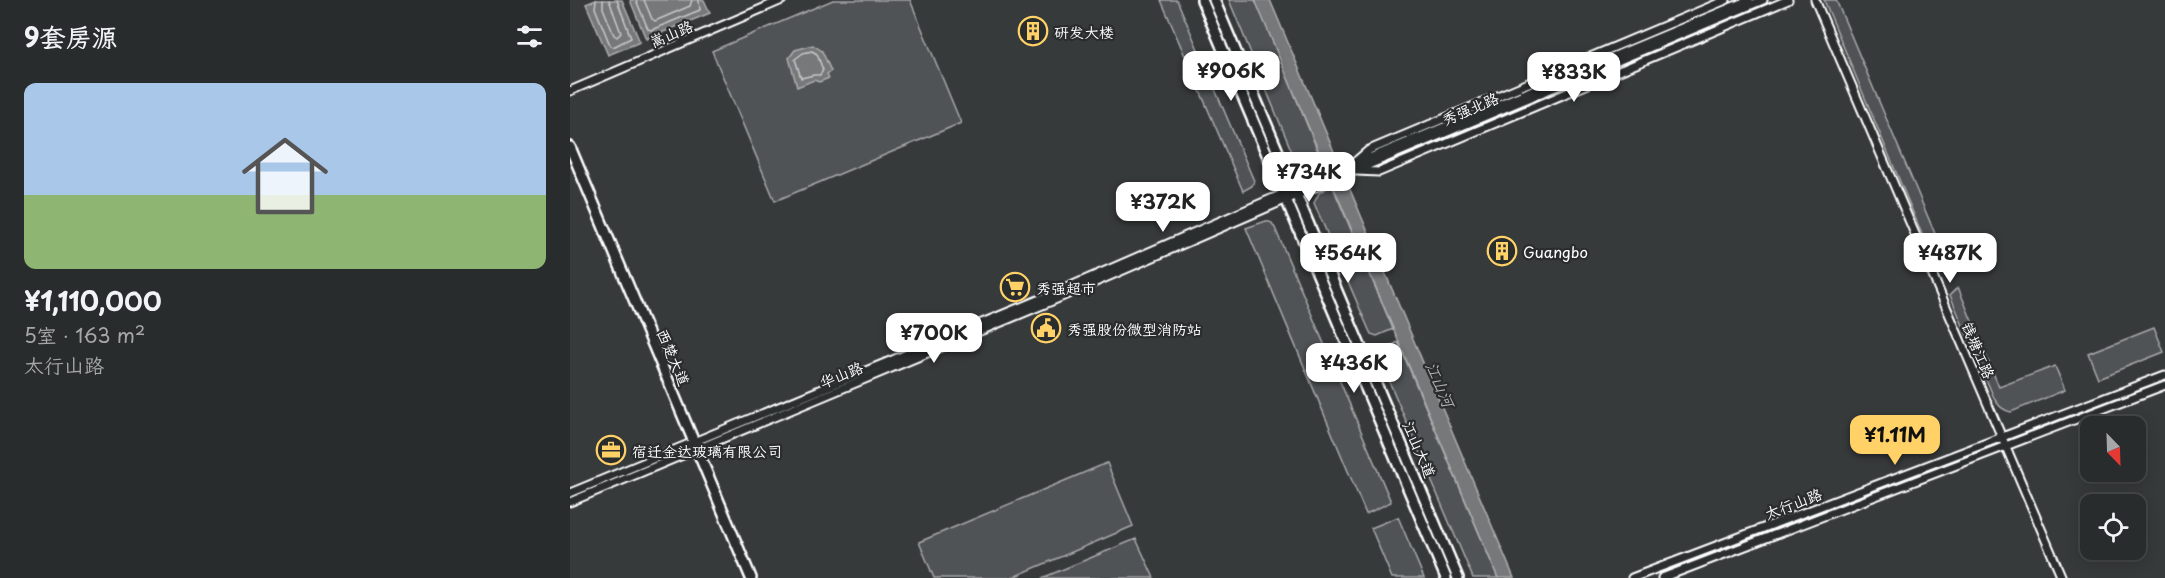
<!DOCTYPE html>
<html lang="zh">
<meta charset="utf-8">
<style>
body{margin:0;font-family:"Playpen Sans","LXGW WenKai TC",sans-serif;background:#353838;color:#f1f3f6;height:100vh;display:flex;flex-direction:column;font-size:22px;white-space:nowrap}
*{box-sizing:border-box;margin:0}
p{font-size:20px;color:#a5a7a9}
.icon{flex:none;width:33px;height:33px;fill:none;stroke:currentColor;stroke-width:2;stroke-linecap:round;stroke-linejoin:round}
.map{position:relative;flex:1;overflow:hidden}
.panel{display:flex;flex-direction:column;background:#292c2c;width:570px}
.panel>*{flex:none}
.needle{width:39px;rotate:157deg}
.buttons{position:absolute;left:1510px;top:416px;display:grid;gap:12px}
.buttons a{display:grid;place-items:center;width:66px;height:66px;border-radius:12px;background:#292c2c;box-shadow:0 3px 15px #0003,0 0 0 2px #454848;font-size:30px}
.price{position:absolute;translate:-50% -51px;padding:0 14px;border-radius:12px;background:#fff;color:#222;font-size:20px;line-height:39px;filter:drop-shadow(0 2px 3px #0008)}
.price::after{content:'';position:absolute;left:50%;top:36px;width:18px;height:14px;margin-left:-9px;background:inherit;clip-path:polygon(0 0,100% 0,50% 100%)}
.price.selected{background:#ffd166;color:#111}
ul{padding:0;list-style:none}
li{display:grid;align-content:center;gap:12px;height:318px;padding:0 24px}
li+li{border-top:2px solid #454848}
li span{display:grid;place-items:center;height:186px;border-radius:12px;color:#555}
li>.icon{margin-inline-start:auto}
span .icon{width:108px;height:108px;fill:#fffc;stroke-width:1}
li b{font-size:26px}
h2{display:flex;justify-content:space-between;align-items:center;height:72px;padding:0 24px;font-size:26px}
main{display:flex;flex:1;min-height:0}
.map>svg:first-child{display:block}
.green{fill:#505354;stroke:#a8a9aa;stroke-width:1.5}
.water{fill:#767879;stroke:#adaeaf;stroke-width:1.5}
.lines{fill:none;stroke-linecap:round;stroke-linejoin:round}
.shore{stroke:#c8c9c9;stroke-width:1.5}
.minor-casing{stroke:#fff;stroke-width:11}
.major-casing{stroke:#fff;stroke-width:14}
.minor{stroke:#2a2d2e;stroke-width:7}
.major{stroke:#2a2d2e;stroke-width:9}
.labels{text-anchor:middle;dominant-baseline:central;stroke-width:4.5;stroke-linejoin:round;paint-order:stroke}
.poi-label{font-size:15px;fill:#fff;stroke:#2a2d2e;text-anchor:start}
.street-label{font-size:15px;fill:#fff;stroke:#2a2d2e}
.water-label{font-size:16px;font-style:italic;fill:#b4b5b5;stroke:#2a2d2e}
</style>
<main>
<section class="panel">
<h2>9套房源<svg class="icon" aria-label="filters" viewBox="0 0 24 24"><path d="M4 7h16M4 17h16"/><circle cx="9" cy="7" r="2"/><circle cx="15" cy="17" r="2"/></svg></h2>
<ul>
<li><span style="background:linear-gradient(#a9c7e8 60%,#8fb573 0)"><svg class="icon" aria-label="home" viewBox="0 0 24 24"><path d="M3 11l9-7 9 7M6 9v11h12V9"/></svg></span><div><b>¥1,110,000</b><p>5室 · 163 m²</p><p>太行山路</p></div></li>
</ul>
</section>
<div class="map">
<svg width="1595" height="578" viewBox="0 0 1595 578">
<rect width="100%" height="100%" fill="#373a3b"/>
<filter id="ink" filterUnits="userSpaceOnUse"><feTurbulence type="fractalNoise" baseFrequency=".0167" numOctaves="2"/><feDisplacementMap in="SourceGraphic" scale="12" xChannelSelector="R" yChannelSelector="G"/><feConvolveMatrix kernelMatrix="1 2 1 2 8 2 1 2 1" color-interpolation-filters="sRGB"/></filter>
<g filter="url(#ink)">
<path class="green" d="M 263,0 L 340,0 L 391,123 L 205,201 L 142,51 Z
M 591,0 L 607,0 L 684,181 L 682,186 L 673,191 Z
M 659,0 L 686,0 L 756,171 L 740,176 L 729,169 Z
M 1254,0 L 1266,0 L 1377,262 L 1362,258 Z
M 762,185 L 823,329 L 807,336 L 801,334 L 799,330 L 744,203 L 749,193 Z
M 696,221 L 702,223 L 705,228 L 821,502 L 796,514 L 676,228 Z
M 1388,287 L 1429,387 L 1485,366 L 1495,390 L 1441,412 C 1433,410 1430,407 1425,400 L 1380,295 Z
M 1584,327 L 1594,352 L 1528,378 L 1518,353 Z
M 828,342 L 928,578 L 903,578 L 810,360 L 812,351 Z
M 537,463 L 563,526 L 441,578 L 364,578 L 349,542 Z
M 828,517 L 854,578 L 822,578 L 801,528 Z
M 566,539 L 584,578 L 472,578 Z"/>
<path class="water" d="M 26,0 L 52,0 L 70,42 L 38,55 L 16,4 Z
M 60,0 L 134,0 L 140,13 L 76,39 Z
M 685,0 L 700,0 L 944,578 L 928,578 Z
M 243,45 L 252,51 L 261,71 L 257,74 L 259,78 L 249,82 L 244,80 L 227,87 L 219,58 L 225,50 Z"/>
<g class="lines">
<path class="shore" d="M 26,0 L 25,8 L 40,45 L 43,47 L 61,38 L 47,0
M 33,0 L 33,8 L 44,35 L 47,37 L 51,33 L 39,0
M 66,0 L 78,29 L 81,30 L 130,10 L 129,0
M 74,0 L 82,19 L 85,21 L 120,6 L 122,0
M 242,51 L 247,54 L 253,70 L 250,75 L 244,75 L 231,78 L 225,59 L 233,53 Z"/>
<g class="minor-casing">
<path id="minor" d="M 1245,0 L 1492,578
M 0,91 L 212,0
M 785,162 L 799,150 L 1156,0
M 786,171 L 809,172 L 1218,0
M 0,493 L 480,295 L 701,199 L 1179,0
M 0,502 L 482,301 L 717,199 L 1193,0
M 1062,578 L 1595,375
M 1092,578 L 1595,385"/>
</g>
<g class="major-casing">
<path id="major" d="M 632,0 L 876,578
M 644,0 L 888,578
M 0,147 L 181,578"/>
</g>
<use href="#minor" class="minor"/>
<use href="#major" class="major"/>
</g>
</g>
<defs>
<g id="building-ring" transform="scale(1.5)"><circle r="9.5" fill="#2a2d2e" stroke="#ffd166" stroke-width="1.5"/><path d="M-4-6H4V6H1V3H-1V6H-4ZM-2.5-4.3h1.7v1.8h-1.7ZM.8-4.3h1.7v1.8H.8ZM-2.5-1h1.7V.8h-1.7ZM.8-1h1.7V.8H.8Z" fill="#ffd166"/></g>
<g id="supermarket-ring" transform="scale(1.5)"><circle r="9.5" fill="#2a2d2e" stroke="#ffd166" stroke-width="1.5"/><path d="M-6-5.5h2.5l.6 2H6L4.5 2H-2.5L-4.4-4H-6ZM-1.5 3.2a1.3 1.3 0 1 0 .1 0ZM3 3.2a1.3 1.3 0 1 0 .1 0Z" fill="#ffd166"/></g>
<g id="civic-ring" transform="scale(1.5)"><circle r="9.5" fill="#2a2d2e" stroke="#ffd166" stroke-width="1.5"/><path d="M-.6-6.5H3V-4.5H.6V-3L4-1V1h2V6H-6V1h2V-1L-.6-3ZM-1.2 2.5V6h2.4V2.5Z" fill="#ffd166"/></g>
<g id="office-ring" transform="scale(1.5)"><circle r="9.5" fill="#2a2d2e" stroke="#ffd166" stroke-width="1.5"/><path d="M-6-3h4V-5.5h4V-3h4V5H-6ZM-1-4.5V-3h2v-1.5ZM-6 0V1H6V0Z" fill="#ffd166"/></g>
</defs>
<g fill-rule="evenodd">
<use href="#building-ring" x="463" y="31"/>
<use href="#building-ring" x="932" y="251"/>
<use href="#supermarket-ring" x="445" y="287"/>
<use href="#civic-ring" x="476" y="328"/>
<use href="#office-ring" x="41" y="450"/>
</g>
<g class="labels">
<g class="poi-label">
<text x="484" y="31">研发大楼</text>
<text x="953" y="251">Guangbo</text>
<text x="466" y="287">秀强超市</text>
<text x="497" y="328">秀强股份微型消防站</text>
<text x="62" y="450">宿迁金达玻璃有限公司</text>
</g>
<g class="street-label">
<text transform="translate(101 33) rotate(-23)">嵩山路</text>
<text transform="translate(900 108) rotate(-23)">秀强北路</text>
<text transform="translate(1409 350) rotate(67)">钱塘江路</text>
<text transform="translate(104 357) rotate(67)">西楚大道</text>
<text transform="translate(271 374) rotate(-22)">华山路</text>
<text transform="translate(850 449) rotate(67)">江山大道</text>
<text transform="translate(1223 503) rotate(-21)">太行山路</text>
</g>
<g class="water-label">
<text transform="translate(871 384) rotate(67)">江山河</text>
</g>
</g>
</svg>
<div class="buttons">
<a><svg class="needle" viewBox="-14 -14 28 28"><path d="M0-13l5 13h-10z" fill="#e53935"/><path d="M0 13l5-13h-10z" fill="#a5a7a9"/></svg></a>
<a><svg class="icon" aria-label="locate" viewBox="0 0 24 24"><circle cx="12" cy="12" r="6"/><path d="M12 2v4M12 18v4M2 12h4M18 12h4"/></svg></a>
</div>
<b class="price" style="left:661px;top:102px">¥906K</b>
<b class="price" style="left:1004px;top:103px">¥833K</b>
<b class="price" style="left:739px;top:203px">¥734K</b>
<b class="price" style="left:593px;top:233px">¥372K</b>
<b class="price" style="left:778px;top:284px">¥564K</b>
<b class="price" style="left:1380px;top:284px">¥487K</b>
<b class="price" style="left:364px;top:364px">¥700K</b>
<b class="price" style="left:784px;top:394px">¥436K</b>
<b class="price selected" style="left:1325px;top:466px">¥1.11M</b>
</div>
</main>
